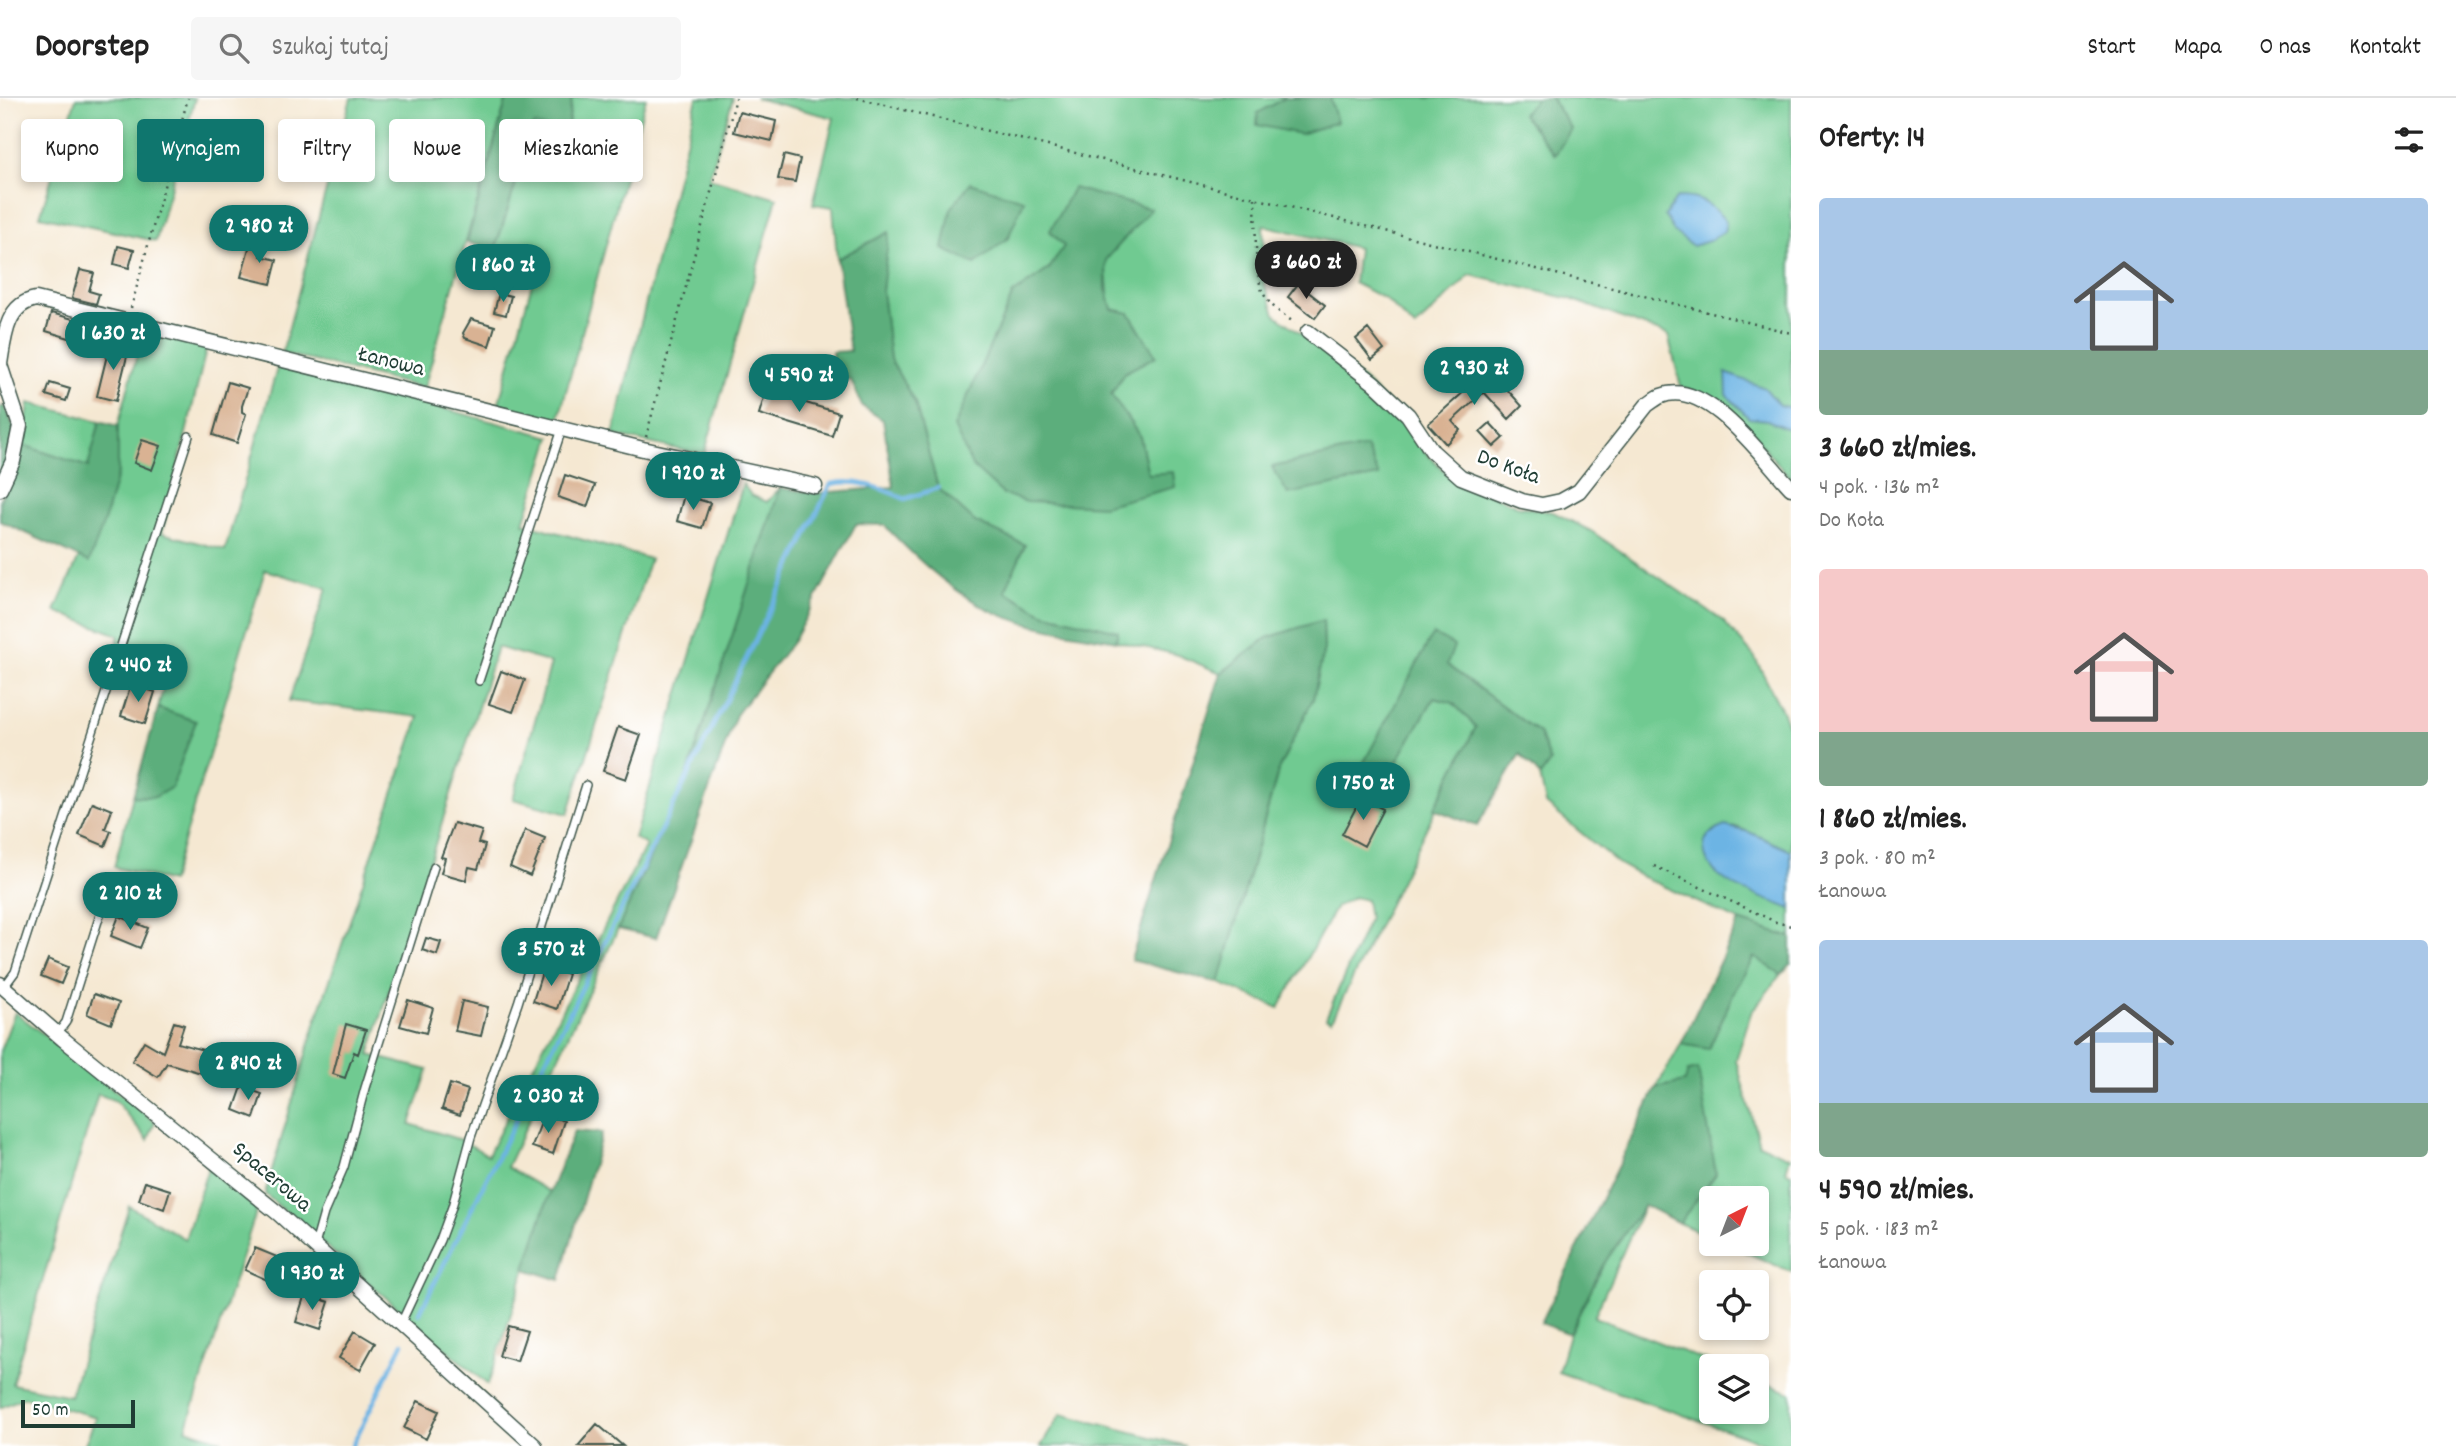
<!DOCTYPE html>
<html lang="pl">
<meta charset="utf-8">
<style>
body{margin:0;font-family:Dekko,sans-serif;background:#f6f6f6;color:#222;height:100vh;display:flex;flex-direction:column;font-size:26px;white-space:nowrap}
*{box-sizing:border-box;margin:0}
p{font-size:23px;color:#767676}
.icon{flex:none;width:38px;height:38px;fill:none;stroke:currentColor;stroke-width:2;stroke-linecap:round;stroke-linejoin:round}
.map{position:relative;flex:1;overflow:hidden}
.details{display:flex;flex-direction:column;background:#fff;width:665px}
.details>*{flex:none}
.top-card{position:absolute;left:21px;top:21px;width:665px;height:63px;display:flex;gap:14px}
.needle{width:46px;rotate:42deg}
.buttons{position:absolute;left:1699px;top:1088px;display:grid;gap:14px}
.buttons a{display:grid;place-items:center;width:70px;height:70px;border-radius:7px;background:#fff;box-shadow:0 4px 10px #0003;font-size:35px}
.scale{position:absolute;left:21px;bottom:18px;width:114px;box-sizing:border-box;padding-left:7px;border:4px solid #1f3d34;border-top:0;font-size:19px;line-height:24px;white-space:nowrap;color:#1f3d34;-webkit-text-stroke:5px #fff;paint-order:stroke}
.price{position:absolute;translate:-50% -60px;padding:0 16px;border-radius:24px;background:#0f766e;color:#fff;font-size:23px;line-height:46px;filter:drop-shadow(0 2px 4px #0008)}
.price::after{content:'';position:absolute;left:50%;top:42px;width:21px;height:16px;margin-left:-10px;background:inherit;clip-path:polygon(0 0,100% 0,50% 100%)}
.price.active{background:#222;color:#fff}
ul{padding:0;list-style:none}
li{display:grid;align-content:center;gap:14px;height:371px;padding:0 28px}
li span{display:grid;place-items:center;height:217px;border-radius:7px;color:#555}
li>.icon{margin-inline-start:auto}
span .icon{width:126px;height:126px;fill:#fffc;stroke-width:1}
li b{font-size:30px}
h2{display:flex;justify-content:space-between;align-items:center;height:84px;padding:0 28px;font-size:30px}
.tag{padding:0 24px;border-radius:7px;background:#fff;box-shadow:0 4px 10px #0003;font-size:24px;line-height:63px}
.tag.active{background:#0f766e;color:#fff}
header{display:flex;align-items:center;gap:42px;box-sizing:border-box;height:98px;padding:0 35px;background:#fff;border-bottom:2px solid #e0e0e0}
header strong{font-size:33px}
nav{display:flex;gap:38px;margin-inline-start:auto;font-size:24px}
.search{width:490px;height:63px;background:#f6f6f6;display:flex;align-items:center;gap:18px;box-sizing:border-box;padding:0 24px;border-radius:7px;color:#767676;font-size:26px}
main{display:flex;flex:1;min-height:0}
.map>svg:first-child{display:block}
.green{fill:#6fca91;stroke:#478462;stroke-width:2;fill-rule:evenodd}
.forest{fill:#5bae7b;stroke:#3d7658;stroke-width:2}
.water{fill:#6cb4e4;stroke:#46788c;stroke-width:2}
.lines{fill:none;stroke-linecap:round;stroke-linejoin:round}
.stream{stroke:#6cb4e4;stroke-width:4.5}
.building{fill:#d9b293}
.lane-casing{stroke:#3f574c;stroke-width:10}
.street-casing{stroke:#3f574c;stroke-width:17}
.path{stroke:#3f574c;stroke-width:2.5;stroke-dasharray:2 5;stroke-linecap:butt}
.lane{stroke:#fff;stroke-width:7}
.street{stroke:#fff;stroke-width:14}
.labels{text-anchor:middle;dominant-baseline:central;stroke-width:5;stroke-linejoin:round;paint-order:stroke}
.street-label{font-size:23px;fill:#1f3d34;stroke:#fff}
</style>
<header>
<strong>Doorstep</strong>
<div class="search"><svg class="icon" aria-label="search" viewBox="0 0 24 24"><circle cx="10" cy="10" r="6"/><path d="M15 15l6 6"/></svg>Szukaj tutaj</div>
<nav><a>Start</a><a>Mapa</a><a>O nas</a><a>Kontakt</a></nav>
</header>
<main>
<div class="map">
<svg width="1791" height="1348" viewBox="0 0 1791 1348">
<rect width="100%" height="100%" fill="#fff"/>
<filter id="ink" filterUnits="userSpaceOnUse"><feTurbulence type="fractalNoise" baseFrequency=".0143" numOctaves="2"/><feDisplacementMap in="SourceGraphic" scale="14" xChannelSelector="R" yChannelSelector="G"/><feConvolveMatrix kernelMatrix="1 2 1 2 8 2 1 2 1" color-interpolation-filters="sRGB"/></filter>
<filter id="wash" filterUnits="userSpaceOnUse"><feTurbulence type="fractalNoise" baseFrequency=".00686" numOctaves="4" result="noise"/><feDisplacementMap in="SourceGraphic" scale="28" xChannelSelector="R" yChannelSelector="G"/><feGaussianBlur stdDeviation="1.57" result="paint"/><feColorMatrix in="noise" values="0 0 0 0 0 0 0 0 0 0 0 0 0 0 0 0 0 1.4 0 .05"/><feComposite in="paint" operator="in"/></filter>
<g filter="url(#wash)">
<rect width="100%" height="100%" fill="#f5e8d2"/>
<path class="green" d="M 76,0 L 195,0 L 156,143 L 40,118 Z
M 351,0 L 507,0 L 424,290 L 282,255 Z
M 572,0 L 646,0 L 558,323 L 498,308 L 537,167 L 495,152 L 534,26 L 567,34 Z
M 697,0 L 733,0 L 709,80 L 777,100 L 704,357 L 613,337 Z
M 755,0 L 1285,0 L 1258,15 L 1336,24 L 1330,0 L 1537,0 L 1523,17 L 1571,31 L 1551,0 L 1791,0 L 1791,310 L 1779,307 L 1765,290 L 1726,276 L 1749,319 L 1767,322 L 1791,332 L 1791,381 L 1759,344 L 1711,299 L 1681,289 L 1668,237 L 1571,201 L 1470,177 L 1415,230 L 1385,201 L 1354,185 L 1358,150 L 1263,127 L 1265,187 L 1275,216 L 1365,283 L 1401,320 L 1425,354 L 1449,378 L 1517,408 L 1553,414 L 1591,433 L 1723,523 L 1754,558 L 1783,615 L 1791,636 L 1791,753 L 1737,729 L 1714,732 L 1706,741 L 1704,752 L 1778,805 L 1791,811 L 1791,837 L 1789,839 L 1739,823 L 1641,778 L 1619,766 L 1546,706 L 1540,678 L 1550,664 L 1539,635 L 1447,567 L 1381,690 L 1434,600 L 1453,604 L 1476,629 L 1332,922 L 1326,920 L 1369,821 L 1366,802 L 1354,799 L 1336,809 L 1279,910 L 1219,885 L 1279,670 L 1313,601 L 1324,551 L 1323,522 L 1267,540 L 1221,575 L 1175,556 L 1116,543 L 1117,533 L 1043,515 L 1004,493 L 1025,447 L 975,424 L 938,390 L 915,305 L 890,261 L 882,193 L 888,135 L 837,161 L 833,109 L 813,106 L 834,20 ZM 1150,111 L 1106,162 C 1106,200 1117,237 1124,275 L 1111,296 L 1140,339 L 1148,377 L 1013,196 L 1049,171 L 1065,147 Z
M 143,234 L 207,248 L 162,435 L 225,452 L 278,267 L 551,339 L 524,425 L 650,461 L 568,716 L 513,701 L 551,565 L 497,549 L 369,957 L 428,972 L 410,1026 L 461,1042 L 488,1057 L 646,747 L 634,740 L 743,386 L 751,397 L 767,404 L 780,390 L 689,672 L 618,831 L 507,1069 L 550,1094 L 488,1287 L 265,1096 L 315,926 L 419,619 L 289,603 L 327,490 L 265,472 L 171,784 L 114,769 L 133,698 L 155,699 L 196,624 L 158,610 L 165,583 L 118,568 L 118,537 L 55,513 L 79,459 L 89,463 L 118,374 L 118,328 Z
M 29,305 L 100,323 L 88,369 L 23,347 Z
M 1754,858 L 1781,876 L 1751,915 L 1736,962 L 1759,1046 L 1790,1059 L 1786,1073 L 1791,1075 L 1791,1174 L 1727,1146 L 1757,1146 L 1757,1101 L 1712,1101 L 1711,1139 L 1679,1125 L 1716,1076 L 1685,984 L 1656,990 L 1681,946 L 1709,951 L 1734,894 Z
M 15,914 L 155,1024 L 148,1042 L 116,1003 L 98,996 L 12,1286 L 70,1298 L 129,1108 L 185,1141 L 209,1067 L 257,1111 L 186,1331 L 221,1342 L 219,1348 L 84,1348 L 96,1319 L 24,1299 L 0,1310 L 0,953 Z
M 1644,1107 L 1594,1219 L 1722,1269 L 1712,1269 L 1712,1314 L 1757,1314 L 1757,1282 L 1791,1295 L 1791,1348 L 1773,1348 L 1558,1274 L 1569,1236 L 1603,1167 Z
M 1061,1316 L 1186,1348 L 1041,1348 Z"/>
<path class="forest" d="M 507,0 L 572,0 L 567,34 L 534,27 L 495,152 L 467,144 Z
M 1285,0 L 1330,0 L 1337,24 L 1300,36 L 1257,27 L 1258,15 Z
M 1537,0 L 1551,0 L 1571,31 L 1555,57 L 1522,16 Z
M 970,85 L 1024,102 L 1008,140 L 975,166 L 943,151 L 951,111 Z
M 1073,90 L 1151,111 L 1106,161 L 1106,191 L 1112,211 L 1129,215 L 1156,258 L 1124,275 L 1111,296 L 1140,339 L 1148,376 L 1173,374 L 1175,389 L 1103,408 L 1027,404 L 1003,396 L 972,368 L 954,329 L 1013,196 L 1049,171 L 1064,148 L 1050,133 Z
M 889,134 L 882,193 L 890,261 L 915,305 L 938,390 L 975,424 L 1025,447 L 1005,493 L 1043,515 L 1118,533 L 1116,543 C 1074,535 1017,529 980,507 C 942,485 914,458 884,427 L 856,426 L 793,543 L 736,617 L 656,840 L 618,831 L 689,672 L 780,390 L 817,395 L 894,389 L 883,322 L 862,308 L 851,282 L 832,280 L 832,254 L 850,253 L 837,161 Z
M 5,308 L 15,332 L 0,383 L 0,309 Z
M 100,323 L 118,328 L 118,373 L 104,424 L 89,464 L 0,423 L 0,403 L 23,347 L 88,369 Z
M 1366,349 L 1379,378 L 1288,396 L 1272,369 Z
M 1323,522 L 1324,551 L 1313,601 L 1279,670 L 1219,885 L 1131,862 L 1221,575 L 1267,540 Z
M 1433,536 L 1454,548 L 1447,567 L 1539,635 L 1550,664 L 1540,678 L 1520,656 L 1477,728 L 1434,711 L 1476,629 L 1453,605 L 1434,600 L 1381,691 L 1357,677 Z
M 158,610 L 196,623 L 172,689 L 155,699 L 133,698 Z
M 1739,823 L 1789,839 L 1791,837 L 1791,866 L 1781,876 L 1754,859 L 1734,894 L 1709,951 L 1681,946 Z
M 1698,971 L 1716,1076 L 1679,1125 L 1644,1107 L 1603,1167 L 1569,1236 L 1541,1225 L 1656,990 L 1685,984 L 1688,973 Z
M 574,1033 L 602,1035 L 560,1182 L 525,1171 L 550,1094 Z"/>
<path class="water" d="M 1677,99 C 1702,99 1709,105 1726,123 L 1724,134 L 1709,143 L 1693,148 L 1674,134 L 1665,118 Z
M 1726,275 L 1765,290 L 1779,307 L 1791,310 L 1791,332 L 1767,322 L 1749,320 L 1727,297 Z
M 1725,728 L 1749,734 L 1791,753 L 1791,811 C 1766,800 1705,786 1704,750 C 1704,737 1714,732 1725,728 Z"/>
<g class="lines">
<path class="stream" d="M 419,1216 L 727,600 L 831,386 C 857,380 881,390 905,401 L 938,390
M 352,1348 L 403,1245"/>
</g>
<g id="blocks">
<path class="building" d="M 739,14 L 776,23 L 772,43 L 734,34 Z
M 784,57 L 800,61 L 795,84 L 778,81 Z
M 251,143 L 264,146 L 261,158 L 277,162 L 271,186 L 241,179 Z
M 118,148 L 134,152 L 129,170 L 114,166 Z
M 80,172 L 94,175 L 89,193 L 99,196 L 96,206 L 72,200 Z
M 1298,186 L 1325,207 L 1315,220 L 1288,199 Z
M 499,195 L 511,198 L 506,217 L 494,214 Z
M 51,215 L 95,227 L 89,246 L 46,233 Z
M 471,221 L 495,228 L 489,248 L 465,240 L 463,235 Z
M 1368,231 L 1384,252 L 1372,262 L 1356,241 Z
M 110,245 L 129,250 L 116,303 L 97,298 Z
M 1494,277 L 1522,308 L 1509,321 L 1481,291 L 1484,294 L 1452,323 L 1460,332 L 1446,346 L 1428,326 L 1475,284 L 1480,290 Z
M 228,284 L 248,290 L 242,308 L 242,314 L 246,316 L 237,345 L 213,337 Z
M 50,285 L 70,291 L 66,303 L 46,297 Z
M 766,293 L 839,315 L 832,338 L 759,316 Z
M 1490,325 L 1504,340 L 1494,349 L 1480,334 Z
M 142,342 L 161,348 L 152,372 L 134,365 Z
M 565,377 L 595,387 L 587,409 L 558,399 Z
M 684,397 L 710,405 L 702,430 L 677,423 Z
M 501,573 L 525,582 L 513,614 L 489,606 Z
M 131,586 L 155,594 L 145,626 L 121,618 Z
M 618,629 L 641,637 L 626,681 L 603,673 Z
M 1361,700 L 1383,711 L 1364,748 L 1342,736 Z
M 92,704 L 112,712 L 105,731 L 111,733 L 105,748 L 79,737 Z
M 454,725 L 482,733 L 478,745 L 485,747 L 478,771 L 469,769 L 466,782 L 441,775 L 445,760 L 441,759 Z
M 525,732 L 545,740 L 530,778 L 510,769 Z
M 119,818 L 148,830 L 140,850 L 111,838 Z
M 426,840 L 441,844 L 437,857 L 422,852 Z
M 48,861 L 68,869 L 61,886 L 41,878 Z
M 544,868 L 568,876 L 557,911 L 533,903 Z
M 94,896 L 119,905 L 111,926 L 87,916 Z
M 408,902 L 433,910 L 426,935 L 400,928 Z
M 462,903 L 488,909 L 481,938 L 455,933 Z
M 174,924 L 184,927 L 178,945 L 221,957 L 215,979 L 167,965 L 158,979 L 132,963 L 144,943 L 163,954 Z
M 346,926 L 366,932 L 358,956 L 354,954 L 345,980 L 333,976 Z
M 450,986 L 468,992 L 460,1017 L 442,1011 Z
M 242,989 L 262,996 L 254,1020 L 234,1012 Z
M 550,1018 L 564,1023 L 553,1056 L 532,1049 L 542,1022 L 548,1024 Z
M 145,1084 L 170,1092 L 164,1111 L 139,1102 Z
M 255,1150 L 277,1159 L 267,1182 L 245,1172 Z
M 305,1196 L 329,1204 L 320,1232 L 296,1224 Z
M 508,1228 L 527,1233 L 517,1263 L 499,1258 Z
M 355,1233 L 375,1245 L 360,1272 L 339,1260 Z
M 418,1303 L 439,1313 L 426,1341 L 404,1330 Z
M 597,1326 L 623,1348 L 578,1348 Z"/>
</g>
</g>
<g filter="url(#ink)">
<use href="#blocks" fill-opacity="0" stroke="#3f574c" stroke-width="2"/>
<g class="lines">
<g class="lane-casing">
<path id="lane" d="M 479,583 L 562,331
M 4,889 L 15,874 L 189,338
M 57,936 L 66,924 L 111,782
M 315,1147 L 324,1115 L 344,1069 L 365,990 L 434,769
M 401,1225 L 440,1142 L 452,1109 L 471,1039 L 518,905 L 586,687"/>
</g>
<g class="street-casing">
<path id="street" d="M 1308,234 L 1374,285 L 1408,317 L 1432,353 L 1461,379 L 1522,403 L 1542,407 L 1561,403 L 1579,393 L 1647,307 C 1652,304 1656,300 1661,298 C 1707,279 1764,362 1791,390
M 0,266 C 4,241 6,206 36,201 L 643,351 L 815,388
M 0,267 L 20,328 L 13,363 L 0,391
M 0,886 L 63,941 L 279,1116 L 535,1348"/>
</g>
<path class="path" d="M 857,0 L 1791,235
M 1255,100 C 1256,123 1254,176 1263,195 C 1270,208 1283,217 1295,225
M 131,210 L 188,0
M 646,339 L 736,0
M 1654,768 L 1776,824 L 1791,828"/>
<use href="#lane" class="lane"/>
<use href="#street" class="street"/>
</g>
</g>
<g class="labels">
<g class="street-label">
<text transform="translate(391 265) rotate(14)">Łanowa</text>
<text transform="translate(1508 370) rotate(20)">Do Koła</text>
<text transform="translate(271 1080) rotate(40)">Spacerowa</text>
</g>
</g>
</svg>
<div class="buttons">
<a><svg class="needle" viewBox="-14 -14 28 28"><path d="M0-13l5 13h-10z" fill="#e53935"/><path d="M0 13l5-13h-10z" fill="#767676"/></svg></a>
<a><svg class="icon" aria-label="locate" viewBox="0 0 24 24"><circle cx="12" cy="12" r="6"/><path d="M12 2v4M12 18v4M2 12h4M18 12h4"/></svg></a>
<a><svg class="icon" aria-label="layers" viewBox="0 0 24 24"><path d="M12 4l9 5-9 5-9-5zM3 14l9 5 9-5"/></svg></a>
</div>
<div class="scale">50 m</div>
<b class="price" style="left:259px;top:167px">2 980 zł</b>
<b class="price active" style="left:1306px;top:203px">3 660 zł</b>
<b class="price" style="left:503px;top:206px">1 860 zł</b>
<b class="price" style="left:113px;top:274px">1 630 zł</b>
<b class="price" style="left:1474px;top:309px">2 930 zł</b>
<b class="price" style="left:799px;top:316px">4 590 zł</b>
<b class="price" style="left:693px;top:414px">1 920 zł</b>
<b class="price" style="left:138px;top:606px">2 440 zł</b>
<b class="price" style="left:1363px;top:724px">1 750 zł</b>
<b class="price" style="left:130px;top:834px">2 210 zł</b>
<b class="price" style="left:551px;top:890px">3 570 zł</b>
<b class="price" style="left:248px;top:1004px">2 840 zł</b>
<b class="price" style="left:548px;top:1037px">2 030 zł</b>
<b class="price" style="left:312px;top:1214px">1 930 zł</b>
<div class="top-card">
<a class="tag">Kupno</a>
<a class="tag active">Wynajem</a>
<a class="tag">Filtry</a>
<a class="tag">Nowe</a>
<a class="tag">Mieszkanie</a>
</div>
</div>
<section class="details">
<h2>Oferty: 14<svg class="icon" aria-label="filters" viewBox="0 0 24 24"><path d="M4 7h16M4 17h16"/><circle cx="9" cy="7" r="2"/><circle cx="15" cy="17" r="2"/></svg></h2>
<ul>
<li><span style="background:linear-gradient(#a9c7e8 70%,#7fa58c 0)"><svg class="icon" aria-label="home" viewBox="0 0 24 24"><path d="M3 11l9-7 9 7M6 9v11h12V9"/></svg></span><div><b>3 660 zł/mies.</b><p>4 pok. · 136 m²</p><p>Do Koła</p></div></li>
<li><span style="background:linear-gradient(#f6c9c9 75%,#7fa58c 0)"><svg class="icon" aria-label="home" viewBox="0 0 24 24"><path d="M3 11l9-7 9 7M6 9v11h12V9"/></svg></span><div><b>1 860 zł/mies.</b><p>3 pok. · 80 m²</p><p>Łanowa</p></div></li>
<li><span style="background:linear-gradient(#a9c7e8 75%,#7fa58c 0)"><svg class="icon" aria-label="home" viewBox="0 0 24 24"><path d="M3 11l9-7 9 7M6 9v11h12V9"/></svg></span><div><b>4 590 zł/mies.</b><p>5 pok. · 183 m²</p><p>Łanowa</p></div></li>
</ul>
</section>
</main>
